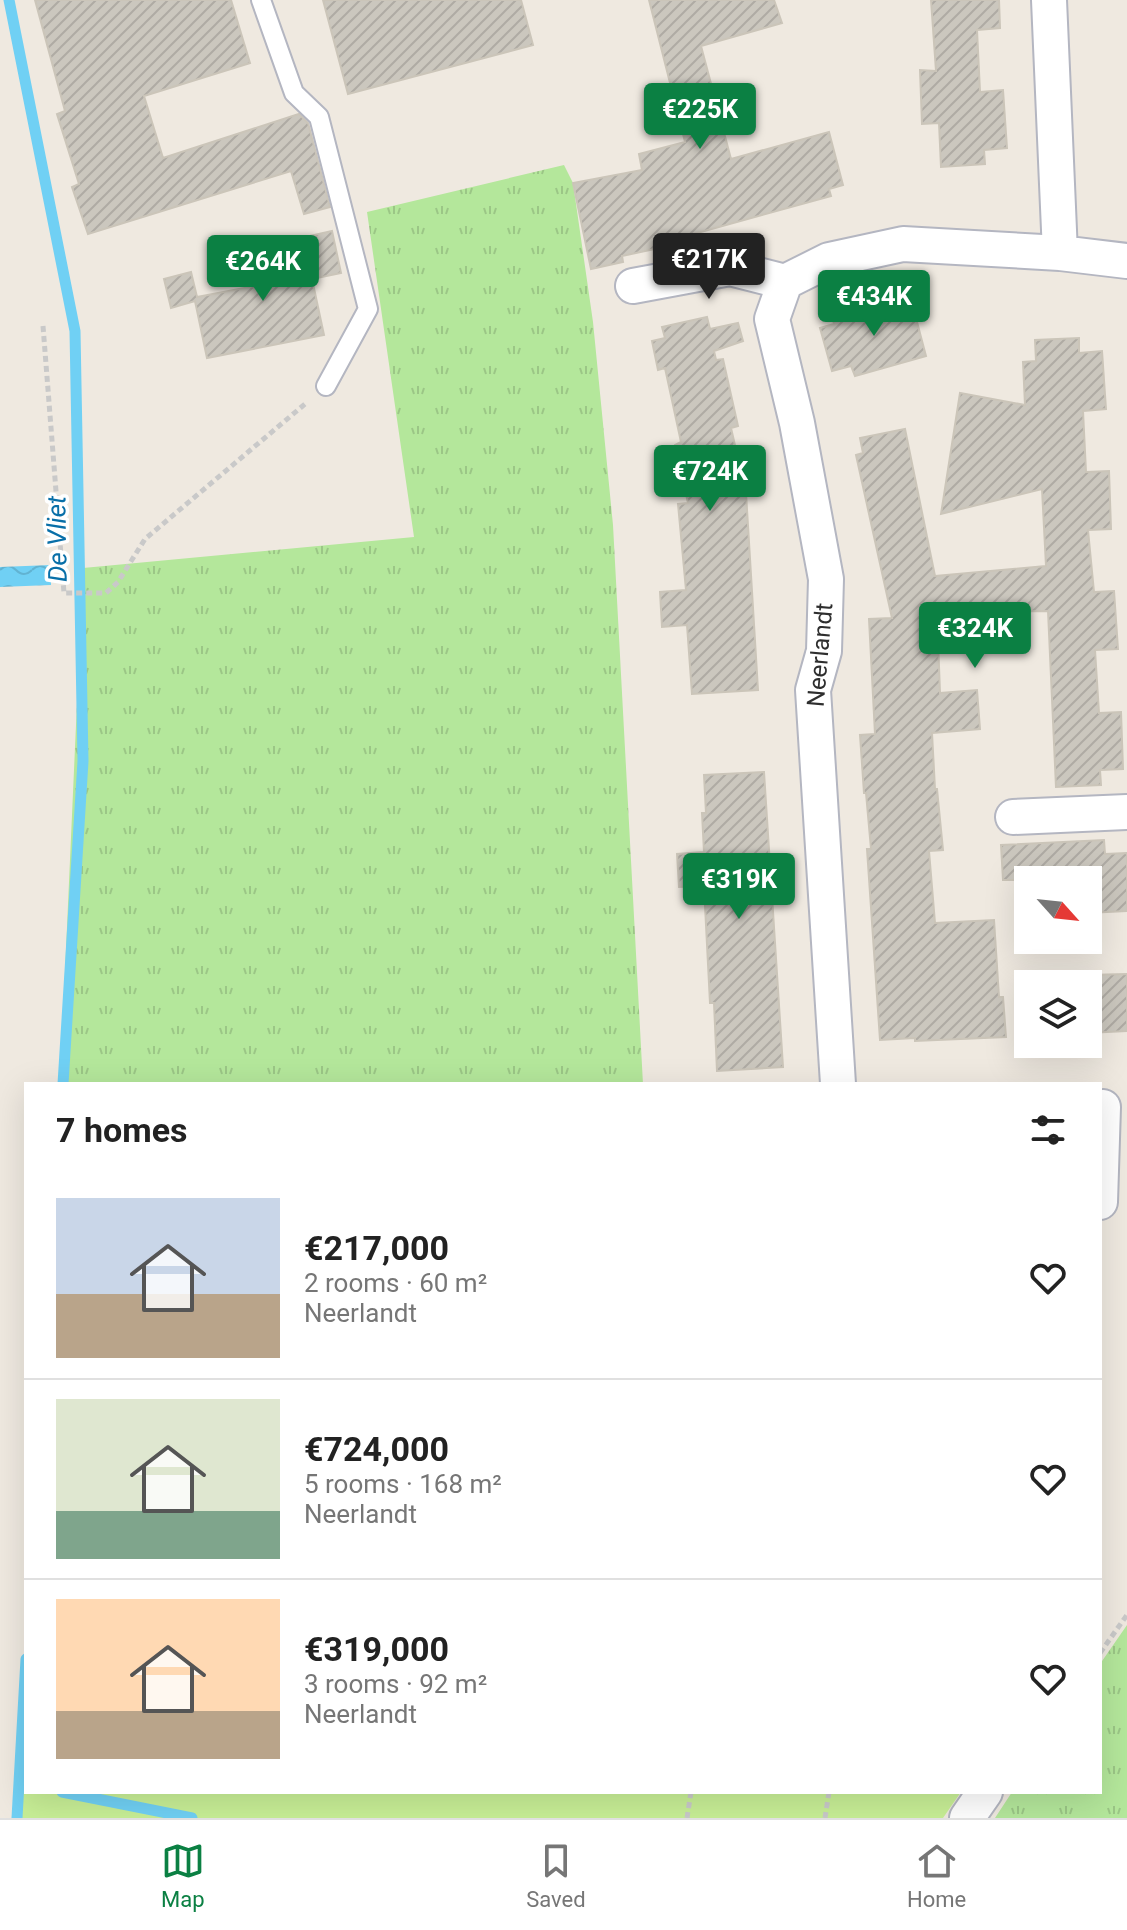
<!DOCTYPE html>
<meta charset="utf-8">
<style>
body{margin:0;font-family:Roboto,sans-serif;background:#f2f2f2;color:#222;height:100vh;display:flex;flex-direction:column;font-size:30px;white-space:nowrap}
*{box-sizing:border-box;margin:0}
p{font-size:26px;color:#767676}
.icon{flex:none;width:44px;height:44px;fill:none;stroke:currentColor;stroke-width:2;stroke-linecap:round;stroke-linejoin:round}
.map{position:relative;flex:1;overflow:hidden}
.panel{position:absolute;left:24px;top:1082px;width:1078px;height:712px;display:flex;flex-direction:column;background:#fff;border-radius:0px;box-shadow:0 8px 32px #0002}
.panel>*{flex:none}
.needle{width:52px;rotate:117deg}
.controls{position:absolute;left:1014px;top:866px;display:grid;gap:16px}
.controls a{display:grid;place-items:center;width:88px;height:88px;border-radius:0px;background:#fff;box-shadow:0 8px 32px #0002;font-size:40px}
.price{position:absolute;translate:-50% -68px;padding:0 18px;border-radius:8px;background:#0b8043;color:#fff;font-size:26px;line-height:52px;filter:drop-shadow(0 2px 4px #0008)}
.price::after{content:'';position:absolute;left:50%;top:48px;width:24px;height:18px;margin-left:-12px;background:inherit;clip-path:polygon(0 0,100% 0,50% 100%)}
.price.active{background:#222;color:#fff}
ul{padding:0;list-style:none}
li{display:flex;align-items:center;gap:24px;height:200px;padding:0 32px}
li+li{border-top:2px solid #e0e0e0}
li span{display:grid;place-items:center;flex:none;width:224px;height:160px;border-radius:0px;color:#555}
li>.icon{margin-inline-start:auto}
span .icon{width:96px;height:96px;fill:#fffc;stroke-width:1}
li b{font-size:34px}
h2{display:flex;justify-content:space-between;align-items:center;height:96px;padding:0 32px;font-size:34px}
.dock{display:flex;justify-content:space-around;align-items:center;height:112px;border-top:2px solid #e0e0e0;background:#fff;font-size:22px;color:#767676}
.dock a{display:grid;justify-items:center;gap:4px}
.dock .active{color:#0b8043}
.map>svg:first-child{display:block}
.grass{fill:url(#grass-tufts)}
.pitch{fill:#c8ef96}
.water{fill:url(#water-waves)}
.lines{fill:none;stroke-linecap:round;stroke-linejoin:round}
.stream{stroke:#70d0f4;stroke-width:11}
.building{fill:url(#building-hatch);stroke:#cbc5b9;stroke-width:2}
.lane-casing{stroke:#b4b6c1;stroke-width:22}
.street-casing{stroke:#b4b6c1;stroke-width:38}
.path{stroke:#c9c9c9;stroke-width:5;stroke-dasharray:6 4;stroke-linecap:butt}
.lane{stroke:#fff;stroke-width:18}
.street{stroke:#fff;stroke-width:34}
.labels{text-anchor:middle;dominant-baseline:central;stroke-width:7;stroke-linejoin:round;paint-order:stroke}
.street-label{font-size:24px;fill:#2e2e2e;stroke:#fff}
.water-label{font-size:26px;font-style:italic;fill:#086fa8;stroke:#fff}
</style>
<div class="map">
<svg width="1127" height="1818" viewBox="0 0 1127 1818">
<defs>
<pattern id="grass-tufts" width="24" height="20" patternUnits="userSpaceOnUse" patternTransform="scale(2)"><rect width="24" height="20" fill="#b4e79b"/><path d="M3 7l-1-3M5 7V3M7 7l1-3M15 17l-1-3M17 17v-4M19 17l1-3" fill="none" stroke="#9bc686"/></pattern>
<pattern id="water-waves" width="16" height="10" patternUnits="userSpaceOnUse" patternTransform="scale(2)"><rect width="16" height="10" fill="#70d0f4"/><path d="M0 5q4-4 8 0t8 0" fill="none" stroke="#61b3d2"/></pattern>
<pattern id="building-hatch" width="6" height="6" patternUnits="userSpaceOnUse" patternTransform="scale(2)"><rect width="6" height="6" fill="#cbc7be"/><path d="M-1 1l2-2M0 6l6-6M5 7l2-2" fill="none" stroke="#afaba4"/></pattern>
</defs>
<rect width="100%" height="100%" fill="#efe9e0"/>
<path class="grass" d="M 564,165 L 573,183 L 593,322 L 613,525 L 643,1084 L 60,1084 L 83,568 L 414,537 L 367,212 Z
M 1127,1625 L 1127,1818 L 995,1818 L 1012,1792 L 1100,1792 L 1100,1664 Z"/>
<path class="pitch" d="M 20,1737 L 26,1738 L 26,1792 L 961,1792 L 943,1818 L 16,1818 Z"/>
<path class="water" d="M 51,565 L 51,585 L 0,587 L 0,567 Z"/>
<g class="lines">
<path class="stream" d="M 9,0 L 75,331 L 83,761 L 63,1084
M 62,1792 L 192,1818
M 17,1818 L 26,1659"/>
</g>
<path class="building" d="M 35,0 L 231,0 L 250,63 L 144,96 L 163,158 L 299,114 L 308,123 L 330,207 L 304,214 L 291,171 L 88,234 L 72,187 L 79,184 L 57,114 L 65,111 Z
M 323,0 L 521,0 L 533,45 L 348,94 Z
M 649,0 L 774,0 L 782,23 L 701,46 L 731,159 L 829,132 L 843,185 L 829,189 L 831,196 L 690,235 L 692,241 L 622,256 L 623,262 L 591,269 L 573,183 L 642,170 L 639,154 L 685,142 Z
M 931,0 L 999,0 L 1000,28 L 977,30 L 980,92 L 1003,90 L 1007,148 L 984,150 L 985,164 L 941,167 L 939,123 L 922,124 L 920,70 L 936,71 Z
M 332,231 L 341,273 L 312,279 L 324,335 L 207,358 L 195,301 L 171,308 L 164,279 L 191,272 L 197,297 L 296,278 L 292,240 Z
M 896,299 L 897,307 L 912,303 L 926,356 L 855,376 L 851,366 L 832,371 L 820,328 L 834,324 L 832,317 Z
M 707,317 L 710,329 L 738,323 L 743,341 L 714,351 L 716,360 L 723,359 L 738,426 L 731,428 L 746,493 L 758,690 L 692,694 L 687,625 L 662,627 L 660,592 L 686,590 L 678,504 L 688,503 L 675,445 L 681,442 L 665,368 L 658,370 L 652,341 L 665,338 L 662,327 Z
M 1079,338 L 1079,353 L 1102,351 L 1106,409 L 1083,411 L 1086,472 L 1109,471 L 1111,529 L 1088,530 L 1094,592 L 1114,591 L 1118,649 L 1095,650 L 1099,713 L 1121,712 L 1123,769 L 1100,770 L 1101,785 L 1056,787 L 1048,611 L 937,613 L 940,693 L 977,690 L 980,729 L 932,733 L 935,789 L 937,789 L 943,850 L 929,851 L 935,923 L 994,920 L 999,997 L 1003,997 L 1006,1037 L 915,1041 L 915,1038 L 880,1040 L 867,849 L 871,849 L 866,793 L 864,793 L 860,735 L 875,734 L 869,619 L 892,618 L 856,455 L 863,453 L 860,438 L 905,429 L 935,576 L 1046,566 L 1042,489 L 941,514 L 960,393 L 1025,405 L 1023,362 L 1036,361 L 1035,340 Z
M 764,772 L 783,1067 L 717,1071 L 714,1003 L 710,1003 L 704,886 L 679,887 L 677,854 L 704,852 L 702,813 L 706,813 L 704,775 Z
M 1104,840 L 1105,854 L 1127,853 L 1127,911 L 1088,913 L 1088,880 L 1003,880 L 1001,845 Z
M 1127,974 L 1127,1031 L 1088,1033 L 1088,975 Z"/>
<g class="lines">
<g class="lane-casing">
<path id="lane" d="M 261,0 L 294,93 L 319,117 L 368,309 L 326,386"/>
</g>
<g class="street-casing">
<path id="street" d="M 1049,0 L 1060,253
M 633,286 L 730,268 L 785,282
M 1013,817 L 1127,812
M 838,1084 L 813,690 L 824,651 L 826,579 L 797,423 L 772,319 L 785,282 L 829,260 L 903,244 L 1060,253 L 1127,261
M 1100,1202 L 1103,1107
M 967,1818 L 985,1792"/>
</g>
<path class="path" d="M 43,326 L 64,593 L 106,593 L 118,582 L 145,539 L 305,404
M 1100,1653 L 1127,1615
M 687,1818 L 691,1792
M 825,1818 L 829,1792"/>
<use href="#lane" class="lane"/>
<use href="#street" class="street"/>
</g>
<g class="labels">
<g class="street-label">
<text transform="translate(820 655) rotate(-85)">Neerlandt</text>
</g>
<g class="water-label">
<text transform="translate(57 539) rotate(-91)">De Vliet</text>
</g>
</g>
</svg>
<div class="controls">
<a><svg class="needle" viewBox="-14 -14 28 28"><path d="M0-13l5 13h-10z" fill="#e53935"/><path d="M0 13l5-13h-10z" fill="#767676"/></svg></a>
<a><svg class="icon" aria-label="layers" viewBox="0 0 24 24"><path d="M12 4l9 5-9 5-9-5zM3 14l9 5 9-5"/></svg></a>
</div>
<b class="price" style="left:700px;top:151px">€225K</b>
<b class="price active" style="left:709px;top:301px">€217K</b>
<b class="price" style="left:263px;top:303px">€264K</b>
<b class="price" style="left:874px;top:338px">€434K</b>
<b class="price" style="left:710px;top:513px">€724K</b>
<b class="price" style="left:975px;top:670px">€324K</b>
<b class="price" style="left:739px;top:921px">€319K</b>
<section class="panel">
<h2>7 homes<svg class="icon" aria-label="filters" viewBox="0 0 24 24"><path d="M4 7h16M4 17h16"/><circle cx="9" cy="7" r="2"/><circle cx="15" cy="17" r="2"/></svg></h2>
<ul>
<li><span style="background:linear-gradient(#c9d6e8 60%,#b9a48a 0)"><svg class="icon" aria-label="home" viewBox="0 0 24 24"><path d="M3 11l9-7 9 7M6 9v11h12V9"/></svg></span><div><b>€217,000</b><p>2 rooms · 60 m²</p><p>Neerlandt</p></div><svg class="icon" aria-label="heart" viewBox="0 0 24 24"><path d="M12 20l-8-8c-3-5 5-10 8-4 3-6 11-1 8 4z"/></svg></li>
<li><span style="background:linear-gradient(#dfe7d0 70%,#7fa58c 0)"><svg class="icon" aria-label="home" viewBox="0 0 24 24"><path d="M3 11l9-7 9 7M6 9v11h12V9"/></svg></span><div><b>€724,000</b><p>5 rooms · 168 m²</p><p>Neerlandt</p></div><svg class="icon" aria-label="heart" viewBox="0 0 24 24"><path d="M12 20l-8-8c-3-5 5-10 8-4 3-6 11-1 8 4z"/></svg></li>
<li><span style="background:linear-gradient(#ffd9b3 70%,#b9a48a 0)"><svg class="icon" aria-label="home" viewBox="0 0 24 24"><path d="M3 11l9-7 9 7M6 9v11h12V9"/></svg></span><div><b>€319,000</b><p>3 rooms · 92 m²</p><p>Neerlandt</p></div><svg class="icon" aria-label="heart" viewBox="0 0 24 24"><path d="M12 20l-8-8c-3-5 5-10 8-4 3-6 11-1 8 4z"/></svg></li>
</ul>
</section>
</div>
<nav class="dock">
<a class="active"><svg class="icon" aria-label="map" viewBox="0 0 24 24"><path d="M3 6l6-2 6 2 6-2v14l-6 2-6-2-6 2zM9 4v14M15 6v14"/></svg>Map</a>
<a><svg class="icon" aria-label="saved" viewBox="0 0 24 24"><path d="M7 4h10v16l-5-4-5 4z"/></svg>Saved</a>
<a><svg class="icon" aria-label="home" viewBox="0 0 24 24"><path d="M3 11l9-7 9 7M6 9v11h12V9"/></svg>Home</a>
</nav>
